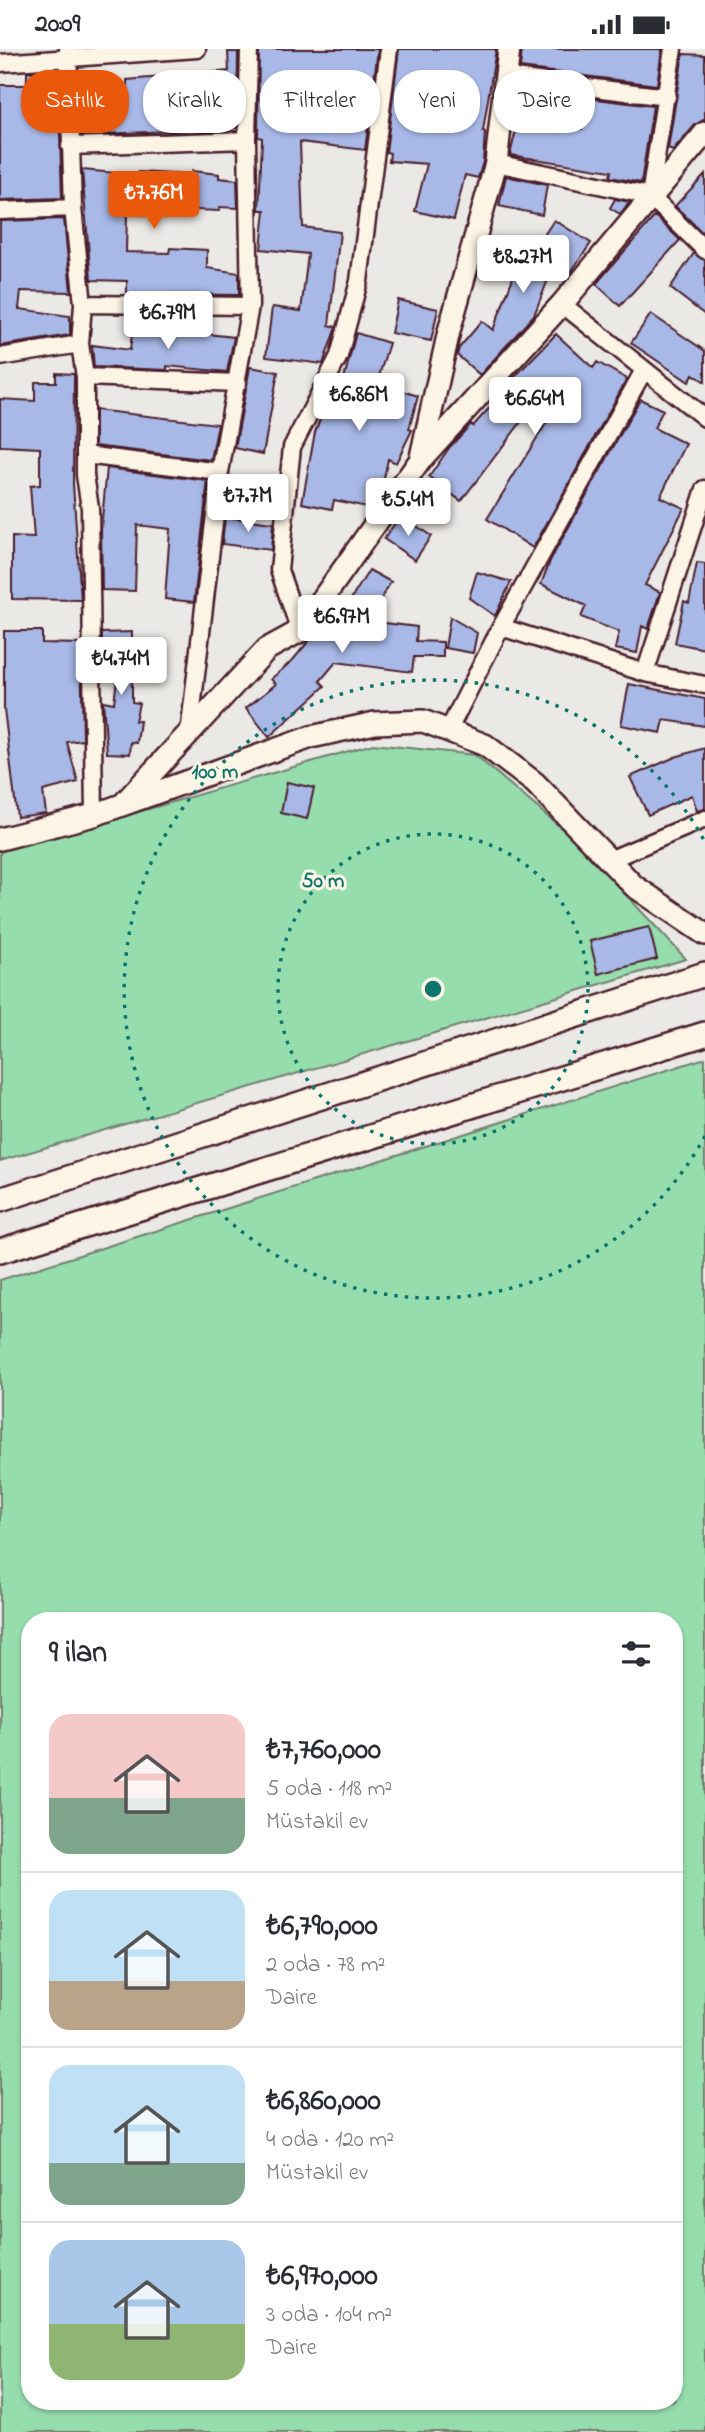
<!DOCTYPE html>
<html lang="tr">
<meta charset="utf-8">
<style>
body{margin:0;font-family:"Indie Flower",sans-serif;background:#f7f7f7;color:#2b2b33;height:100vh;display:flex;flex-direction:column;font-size:26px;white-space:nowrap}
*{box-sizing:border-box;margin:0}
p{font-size:23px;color:#7c7c81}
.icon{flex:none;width:38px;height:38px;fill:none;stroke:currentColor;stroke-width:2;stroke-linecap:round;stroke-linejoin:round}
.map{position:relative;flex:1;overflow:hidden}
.sheet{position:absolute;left:21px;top:1563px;width:662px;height:798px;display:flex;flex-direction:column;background:#fff;border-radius:28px;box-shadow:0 2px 5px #0004}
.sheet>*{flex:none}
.banner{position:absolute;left:21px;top:21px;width:663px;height:63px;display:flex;gap:14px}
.price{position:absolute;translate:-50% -60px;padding:0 16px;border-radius:7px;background:#fff;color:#222;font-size:23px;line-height:46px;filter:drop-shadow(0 2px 4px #0008)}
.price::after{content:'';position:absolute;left:50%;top:42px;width:21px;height:16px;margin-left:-10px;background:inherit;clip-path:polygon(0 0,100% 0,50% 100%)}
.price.current{background:#ea580c;color:#fff}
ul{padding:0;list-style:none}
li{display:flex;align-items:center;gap:21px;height:175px;padding:0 28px}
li+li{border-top:2px solid #e1e1e2}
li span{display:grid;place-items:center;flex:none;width:196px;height:140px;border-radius:21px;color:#555}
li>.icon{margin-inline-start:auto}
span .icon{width:84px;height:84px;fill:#fffc;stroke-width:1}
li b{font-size:30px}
h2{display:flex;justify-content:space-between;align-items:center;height:84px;padding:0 28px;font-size:30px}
.chip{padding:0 24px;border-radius:28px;background:#fff;box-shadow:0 2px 5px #0004;font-size:24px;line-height:63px}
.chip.current{background:#ea580c;color:#fff}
.status{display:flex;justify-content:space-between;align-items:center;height:49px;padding:0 35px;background:#fff;direction:ltr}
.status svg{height:19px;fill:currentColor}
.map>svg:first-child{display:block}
.green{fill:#95ddad;stroke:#707e6c;stroke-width:2;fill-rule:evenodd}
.building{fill:#a8b9e8;stroke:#4a1f2b;stroke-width:2}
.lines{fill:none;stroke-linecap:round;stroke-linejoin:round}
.minor-casing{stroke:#4a1f2b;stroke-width:21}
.tertiary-casing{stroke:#4a1f2b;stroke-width:26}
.secondary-casing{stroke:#4a1f2b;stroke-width:28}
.minor{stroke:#fcf5e5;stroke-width:16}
.tertiary{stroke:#fcf5e5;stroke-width:21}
.secondary{stroke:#fcf5e5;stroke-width:23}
.ring{fill:none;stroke:#0f766e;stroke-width:3.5;stroke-dasharray:3.5 7}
.centre{fill:#0f766e;stroke:#fcf5e5;stroke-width:3.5}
.ring-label{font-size:21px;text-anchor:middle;font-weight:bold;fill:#0f766e;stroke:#fcf5e5;stroke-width:6;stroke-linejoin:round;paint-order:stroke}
</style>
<div class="status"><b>20:09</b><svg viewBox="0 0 49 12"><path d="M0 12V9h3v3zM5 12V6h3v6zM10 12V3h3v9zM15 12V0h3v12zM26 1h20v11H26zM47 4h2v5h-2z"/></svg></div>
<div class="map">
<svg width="705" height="2383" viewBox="0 0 705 2383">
<rect width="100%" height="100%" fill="#ebe9e6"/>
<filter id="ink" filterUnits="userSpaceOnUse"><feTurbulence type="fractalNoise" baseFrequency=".0143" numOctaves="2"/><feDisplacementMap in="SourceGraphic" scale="14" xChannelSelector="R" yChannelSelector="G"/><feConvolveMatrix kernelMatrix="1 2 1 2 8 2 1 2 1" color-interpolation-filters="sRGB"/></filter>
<g filter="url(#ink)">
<path class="green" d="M 373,695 L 475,706 L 573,789 L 686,910 L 0,1112 L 0,803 Z
M 705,1009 L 705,2383 L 0,2383 L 0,1231 ZM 30,1572 L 674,1572 L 674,2352 L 30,2352 Z"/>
<path class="building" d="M 259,0 L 378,0 L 365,101 L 300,93 L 303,178 L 340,183 L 329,276 L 336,278 L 323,315 L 266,308 L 272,258 L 301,262 L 308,205 L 261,200 L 265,161 L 259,161 L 262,89 L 258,88 Z
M 399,0 L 496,0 L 483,82 L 485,83 L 483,113 L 478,129 L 465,126 L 454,171 L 415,162 L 427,115 L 389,112 L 390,104 L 386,103 Z
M 522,0 L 662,0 L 657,36 L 520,19 Z
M 228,3 L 238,3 L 237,79 L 81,86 L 80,53 L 128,54 L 127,31 L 161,28 L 163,51 L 205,50 L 209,47 L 209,24 L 229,22 Z
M 683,5 L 705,6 L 705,70 L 695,76 L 673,102 L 668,100 Z
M 52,22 L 53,53 L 59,53 L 62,149 L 0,151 L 0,36 L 27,36 L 27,23 Z
M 588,49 L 653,57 L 641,134 L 610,128 L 611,122 L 510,106 L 518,73 L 558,82 L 559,76 L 582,80 Z
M 82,121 L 139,126 L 139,123 L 191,126 L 192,122 L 219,125 L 219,129 L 237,131 L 238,159 L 219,158 L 219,162 L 150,159 L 150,166 L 127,165 L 126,203 L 169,204 L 170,199 L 207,201 L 207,219 L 239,224 L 239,246 L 127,245 L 127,232 L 91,231 Z
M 705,125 L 705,186 L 675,157 Z
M 506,127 L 547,136 L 542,166 L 499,157 Z
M 615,150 L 630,153 L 620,165 L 610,159 Z
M 655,167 L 680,191 L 620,257 L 596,235 Z
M 64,170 L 71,243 L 21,242 L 19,260 L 70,267 L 70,286 L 0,297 L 0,172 Z
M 554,171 L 591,194 L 571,223 L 555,213 L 534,266 L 480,326 L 457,306 L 459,299 L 482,272 L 493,281 L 519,213 L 525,215 Z
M 694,204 L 705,211 L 705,266 L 670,239 Z
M 398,251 L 438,260 L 431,292 L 391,284 Z
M 651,265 L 705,302 L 705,333 L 693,325 L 689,333 L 631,294 Z
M 133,277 L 234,288 L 227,323 L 167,317 L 167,321 L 94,318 L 92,296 L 130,301 Z
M 356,284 L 389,294 L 377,334 L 418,347 L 409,380 L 412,381 L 396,414 L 388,410 L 381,444 L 371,459 L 334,451 L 332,460 L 302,454 L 315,383 L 327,352 L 337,356 Z
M 556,285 L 593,319 L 597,313 L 627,330 L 533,499 L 487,470 L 548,371 L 531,360 L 461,452 L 429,428 L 449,399 L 471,375 L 473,377 L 502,345 L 500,343 Z
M 250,318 L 278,323 L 263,405 L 235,399 Z
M 56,324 L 74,325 L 74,329 L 73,435 L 81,551 L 12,550 L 12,488 L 34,489 L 30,437 L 40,436 L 40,399 L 0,397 L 0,350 L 35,352 L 35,333 L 56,333 Z
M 640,350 L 663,361 L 654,379 L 686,395 L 660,448 L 684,459 L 645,536 L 660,543 L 648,580 L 642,577 L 637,604 L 615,600 L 619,583 L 581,568 L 586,557 L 541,535 L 551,510 Z
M 95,361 L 218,375 L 211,411 L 95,397 Z
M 107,419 L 208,432 L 194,553 L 165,550 L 170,480 L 137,476 L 135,542 L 102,541 L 101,480 Z
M 401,466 L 431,487 L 415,511 L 384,490 Z
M 225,468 L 273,474 L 271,501 L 222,495 Z
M 697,514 L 705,515 L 705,600 L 675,594 L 684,552 L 689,554 Z
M 369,521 L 391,533 L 368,572 L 417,578 L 416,592 L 443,593 L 443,608 L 414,608 L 412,623 L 336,613 L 320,632 L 325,637 L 269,688 L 246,659 L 276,635 L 271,630 L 293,611 L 326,571 L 334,578 Z
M 477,523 L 511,533 L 495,567 L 469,549 Z
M 450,568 L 477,584 L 473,604 L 445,599 Z
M 4,582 L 42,582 L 42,594 L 81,595 L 83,691 L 67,693 L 78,733 L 43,742 L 46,764 L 17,768 L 4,660 Z
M 132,583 L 132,653 L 139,654 L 135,672 L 140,672 L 137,694 L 131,693 L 130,705 L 107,704 L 103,652 L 114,654 L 120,604 L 102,605 L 102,584 Z
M 629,635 L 705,650 L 705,677 L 664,671 L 661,684 L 621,676 Z
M 705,699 L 705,760 L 697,762 L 692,746 L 648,766 L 630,728 L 675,708 Z
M 287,733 L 314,739 L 307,770 L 281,764 Z
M 649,878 L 657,910 L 598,925 L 590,892 Z"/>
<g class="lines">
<g class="minor-casing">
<path id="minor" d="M 68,0 L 73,159 L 83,255 L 80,295 L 85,328 L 85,426 L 90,459 L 94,766
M 0,14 L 197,0
M 506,28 L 667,48
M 70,97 L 247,91
M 496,114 L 650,147 L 705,201
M 650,147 L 673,0
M 0,162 L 73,159
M 83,255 L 250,257
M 562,255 L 705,369
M 0,308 L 80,295
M 85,328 L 238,334
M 85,406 L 220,423
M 501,578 L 645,624 L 705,636
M 300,582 L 279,521 L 292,398 L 339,307 L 359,232 L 389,0
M 645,624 L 705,440
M 448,682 L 501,578 L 644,321
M 189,685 L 220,423 L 250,257 L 247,91 L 249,0
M 609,811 L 705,770"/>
</g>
<g class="tertiary-casing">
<path id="tertiary" d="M 421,408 L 449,282 L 496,114 L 509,0
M 126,752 L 267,600 L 300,582 L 421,410 L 562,255 L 705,84
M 0,790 L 94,766 L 311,688 L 375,674 L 423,672 L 485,696 L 535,734 L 634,837 L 705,885"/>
</g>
<g class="secondary-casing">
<path id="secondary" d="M 0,1151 L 705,925
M 0,1202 L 705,985"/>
</g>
<use href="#minor" class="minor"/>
<use href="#tertiary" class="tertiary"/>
<use href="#secondary" class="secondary"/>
</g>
</g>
<g class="ring">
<circle cx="433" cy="940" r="155"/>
<path d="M705 1087A309 309 0 1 1 705 793"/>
</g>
<circle cx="433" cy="940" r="10" class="centre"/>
<g class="ring-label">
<text x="215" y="729">100 m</text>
<text x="323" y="838">50 m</text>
</g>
</svg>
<b class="price current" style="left:154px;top:182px">₺7.76M</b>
<b class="price" style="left:523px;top:246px">₺8.27M</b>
<b class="price" style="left:168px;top:302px">₺6.79M</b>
<b class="price" style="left:359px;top:384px">₺6.86M</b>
<b class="price" style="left:535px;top:388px">₺6.64M</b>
<b class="price" style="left:248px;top:485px">₺7.7M</b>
<b class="price" style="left:408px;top:489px">₺5.4M</b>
<b class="price" style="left:342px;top:606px">₺6.97M</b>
<b class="price" style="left:121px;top:648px">₺4.74M</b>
<div class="banner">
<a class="chip current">Satılık</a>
<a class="chip">Kiralık</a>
<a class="chip">Filtreler</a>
<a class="chip">Yeni</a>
<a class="chip">Daire</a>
</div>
<section class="sheet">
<h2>9 ilan<svg class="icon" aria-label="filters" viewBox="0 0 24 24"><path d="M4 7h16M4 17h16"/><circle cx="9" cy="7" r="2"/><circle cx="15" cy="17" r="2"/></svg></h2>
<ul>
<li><span style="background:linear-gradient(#f6c9c9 60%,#7fa58c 0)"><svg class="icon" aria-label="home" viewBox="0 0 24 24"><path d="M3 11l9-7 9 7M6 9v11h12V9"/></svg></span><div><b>₺7,760,000</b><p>5 oda · 118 m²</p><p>Müstakil ev</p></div></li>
<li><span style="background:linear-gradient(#bfe0f5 65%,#b9a48a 0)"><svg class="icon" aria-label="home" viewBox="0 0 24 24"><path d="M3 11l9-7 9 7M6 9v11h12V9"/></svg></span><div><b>₺6,790,000</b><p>2 oda · 78 m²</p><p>Daire</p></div></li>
<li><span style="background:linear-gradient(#bfe0f5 70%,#7fa58c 0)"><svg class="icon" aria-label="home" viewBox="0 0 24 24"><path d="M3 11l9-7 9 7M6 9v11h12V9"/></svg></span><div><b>₺6,860,000</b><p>4 oda · 120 m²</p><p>Müstakil ev</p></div></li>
<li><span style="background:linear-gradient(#a9c7e8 60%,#8fb573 0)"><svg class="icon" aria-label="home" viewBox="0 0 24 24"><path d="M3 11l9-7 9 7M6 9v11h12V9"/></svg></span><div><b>₺6,970,000</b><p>3 oda · 104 m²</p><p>Daire</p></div></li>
</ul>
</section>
</div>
